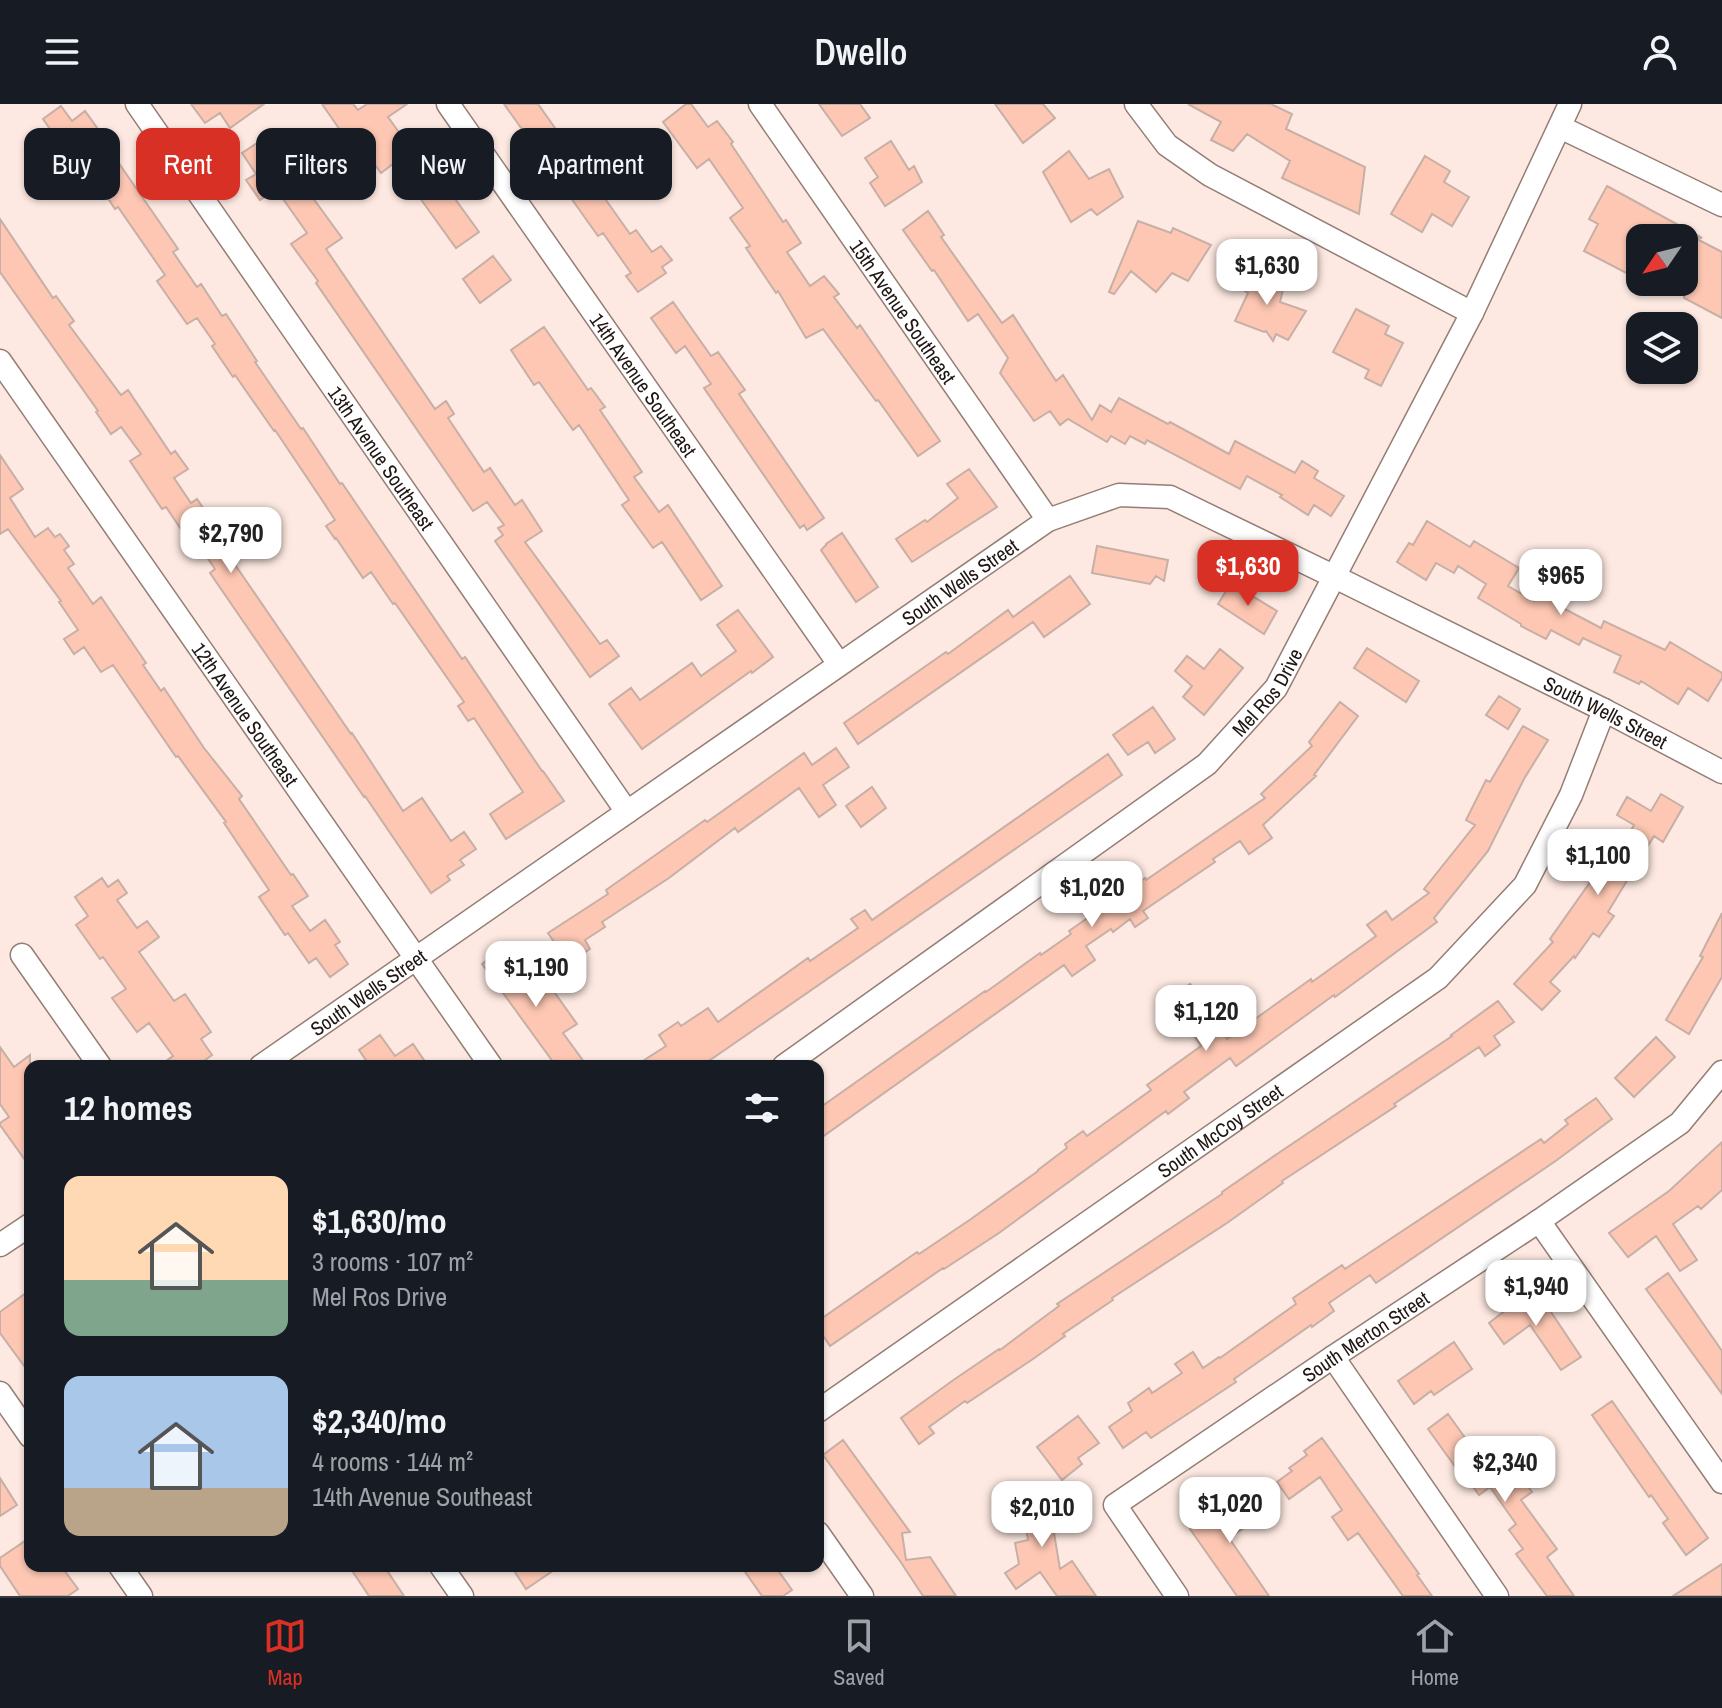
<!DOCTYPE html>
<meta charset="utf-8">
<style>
body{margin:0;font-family:"Archivo Narrow",sans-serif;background:#242831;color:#f1f3f6;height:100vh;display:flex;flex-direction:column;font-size:30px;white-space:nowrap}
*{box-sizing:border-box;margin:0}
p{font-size:26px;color:#9ea1a6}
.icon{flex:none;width:44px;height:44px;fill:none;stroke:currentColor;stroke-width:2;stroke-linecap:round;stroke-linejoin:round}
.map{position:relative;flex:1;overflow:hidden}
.details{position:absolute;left:24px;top:956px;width:800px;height:512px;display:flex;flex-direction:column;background:#171b24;border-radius:16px;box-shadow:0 2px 6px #0004}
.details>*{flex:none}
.hud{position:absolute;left:24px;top:24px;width:800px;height:72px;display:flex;gap:16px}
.needle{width:52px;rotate:235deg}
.tools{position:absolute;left:1626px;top:120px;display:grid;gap:16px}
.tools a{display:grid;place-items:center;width:72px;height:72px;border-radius:16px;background:#171b24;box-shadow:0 2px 6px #0004;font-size:40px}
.price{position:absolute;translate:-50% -68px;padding:0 18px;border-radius:16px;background:#fff;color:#222;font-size:26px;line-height:52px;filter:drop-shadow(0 2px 4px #0008)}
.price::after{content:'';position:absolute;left:50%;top:48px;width:24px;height:18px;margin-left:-12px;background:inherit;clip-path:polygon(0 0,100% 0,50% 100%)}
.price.selected{background:#d93025;color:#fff}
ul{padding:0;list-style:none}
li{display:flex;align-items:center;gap:24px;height:200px;padding:0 40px}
li span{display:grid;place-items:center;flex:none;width:224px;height:160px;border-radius:16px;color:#555}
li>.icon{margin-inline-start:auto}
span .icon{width:96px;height:96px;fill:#fffc;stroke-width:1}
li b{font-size:34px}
h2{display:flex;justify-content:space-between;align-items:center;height:96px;padding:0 40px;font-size:34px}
.pill{padding:0 28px;border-radius:16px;background:#171b24;box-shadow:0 2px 6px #0004;font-size:28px;line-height:72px}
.pill.selected{background:#d93025;color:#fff}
header{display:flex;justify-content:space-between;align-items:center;height:104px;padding:0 40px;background:#171b24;font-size:36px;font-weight:600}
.menu{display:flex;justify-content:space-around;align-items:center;height:112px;border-top:2px solid #363941;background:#171b24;font-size:22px;color:#9ea1a6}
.menu a{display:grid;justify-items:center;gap:4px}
.menu .selected{color:#d93025}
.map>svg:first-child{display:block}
.building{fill:#fdc7b3;stroke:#c7afa6;stroke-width:2}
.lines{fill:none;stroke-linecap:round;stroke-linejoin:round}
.minor-casing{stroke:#947d75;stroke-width:25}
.minor{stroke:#fff;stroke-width:22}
.labels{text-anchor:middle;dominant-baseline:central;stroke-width:6;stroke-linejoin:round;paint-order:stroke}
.street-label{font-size:20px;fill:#1f1613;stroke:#fff}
</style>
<header><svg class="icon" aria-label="menu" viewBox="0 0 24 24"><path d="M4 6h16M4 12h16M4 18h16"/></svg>Dwello<svg class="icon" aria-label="person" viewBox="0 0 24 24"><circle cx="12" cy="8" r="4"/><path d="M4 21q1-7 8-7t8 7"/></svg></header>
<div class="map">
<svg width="1722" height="1492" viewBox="0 0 1722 1492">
<rect width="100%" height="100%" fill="#fde9e1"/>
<path class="building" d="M 191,0 L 264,0 L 230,24 L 220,9 L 205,19 Z
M 322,0 L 353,0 L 358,6 L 367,0 L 407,0 L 388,13 L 437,81 L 442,77 L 479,128 L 456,144 L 412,83 L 410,84 L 393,60 L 381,69 L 356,35 L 349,39 Z
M 504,0 L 538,0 L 630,130 L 636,126 L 652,148 L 661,142 L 672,156 L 662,163 L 666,169 L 638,188 L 626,172 L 631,169 L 603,129 L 598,132 Z
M 686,0 L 691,0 L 708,23 L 717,17 L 733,38 L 731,40 L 783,118 L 786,116 L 801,139 L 787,148 L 810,182 L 824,172 L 839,190 L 834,193 L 857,224 L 860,221 L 940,337 L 918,352 L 878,296 L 876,297 L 823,225 L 806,234 L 778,187 L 776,189 L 746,144 L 750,142 L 730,114 L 743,104 L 709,55 L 697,64 L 663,18 Z
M 819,0 L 860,0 L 870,14 L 842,32 Z
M 995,0 L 1043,0 L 1055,14 L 1023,39 Z
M 1188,0 L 1271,0 L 1292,10 L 1286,25 L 1365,63 L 1359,110 L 1282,74 L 1290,57 L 1247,30 L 1233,47 L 1211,36 L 1221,18 Z
M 61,2 L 72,17 L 85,7 L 100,28 L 98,29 L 178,145 L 173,148 L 197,183 L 201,180 L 222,212 L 226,210 L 257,257 L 255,258 L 301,325 L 303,324 L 340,380 L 342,379 L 462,555 L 465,553 L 542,667 L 543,667 L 564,697 L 506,735 L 490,710 L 523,688 L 474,614 L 468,617 L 458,602 L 464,598 L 395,499 L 393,500 L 371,468 L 363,474 L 336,434 L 335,435 L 326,422 L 335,416 L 320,393 L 275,326 L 274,327 L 235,271 L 233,273 L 212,242 L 215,240 L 197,214 L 187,220 L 157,177 L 165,171 L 118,103 L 115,105 L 76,46 L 54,62 L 44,49 L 59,38 L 43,15 Z
M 277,26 L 306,66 L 297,72 L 342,134 L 326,145 L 435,305 L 446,297 L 454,310 L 448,314 L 484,368 L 490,364 L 515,401 L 522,396 L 542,427 L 525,438 L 600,540 L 607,536 L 619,552 L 590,573 L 495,437 L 503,431 L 498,424 L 504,421 L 487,398 L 473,407 L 316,179 L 318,177 L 291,140 L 307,129 L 276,85 L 260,96 L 246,76 L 256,70 L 242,49 Z
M 891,37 L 909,66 L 914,62 L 922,78 L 885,102 L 870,79 L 878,73 L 865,54 Z
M 1069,47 L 1089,75 L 1109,65 L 1123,93 L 1097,111 L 1091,105 L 1071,118 L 1043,68 Z
M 1425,52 L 1450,67 L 1444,78 L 1469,93 L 1452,122 L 1432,110 L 1422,128 L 1391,110 Z
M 1607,82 L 1702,134 L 1695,134 L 1722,148 L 1722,214 L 1684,194 L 1684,134 L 1640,134 L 1640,176 L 1584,147 L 1598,120 L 1589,115 Z
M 928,107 L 944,131 L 941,133 L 1002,219 L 1013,211 L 1056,277 L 1063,271 L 1092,316 L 1100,301 L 1111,308 L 1119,294 L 1168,320 L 1170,318 L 1229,350 L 1235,337 L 1295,369 L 1302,357 L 1318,367 L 1314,374 L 1344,392 L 1331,412 L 1314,401 L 1308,411 L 1280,393 L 1282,391 L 1247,372 L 1240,385 L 1147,336 L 1145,340 L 1130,332 L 1125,340 L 1111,332 L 1107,338 L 1068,315 L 1060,321 L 1050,307 L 1034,317 L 1000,269 L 1008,254 L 978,210 L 968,217 L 934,166 L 932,167 L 903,126 Z
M 0,115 L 53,194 L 56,192 L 74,217 L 69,221 L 121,291 L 128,286 L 171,350 L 175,347 L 188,365 L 174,374 L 191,399 L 197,395 L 230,444 L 225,446 L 351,630 L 352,629 L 403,707 L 422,694 L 451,737 L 464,728 L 476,745 L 460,756 L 464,761 L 447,772 L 450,776 L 431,789 L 365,692 L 364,693 L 210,469 L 215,465 L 198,440 L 193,443 L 166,403 L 162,405 L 130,357 L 141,350 L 121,323 L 111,330 L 96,308 L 98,307 L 0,168 Z
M 1138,117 L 1171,129 L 1173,124 L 1211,141 L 1188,177 L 1172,169 L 1156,188 L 1131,167 L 1114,190 L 1109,188 Z
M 493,152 L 511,176 L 480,199 L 463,175 Z
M 1257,164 L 1284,181 L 1280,198 L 1306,207 L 1288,236 L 1276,230 L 1273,237 L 1266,227 L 1264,228 L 1235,217 L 1248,189 L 1237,182 Z
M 673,198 L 711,252 L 718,248 L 745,286 L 739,290 L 824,414 L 807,426 L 804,421 L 800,424 L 704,284 L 711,280 L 685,242 L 676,249 L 651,214 Z
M 1356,205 L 1389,222 L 1385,230 L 1403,239 L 1381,282 L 1365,274 L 1369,266 L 1333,248 Z
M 544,223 L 588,286 L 591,284 L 605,303 L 600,306 L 642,368 L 634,373 L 659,408 L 668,401 L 722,482 L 701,496 L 662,438 L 653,444 L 622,401 L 629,396 L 579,321 L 573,326 L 539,278 L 534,281 L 511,246 Z
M 0,351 L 23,385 L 10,394 L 35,433 L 48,424 L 55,433 L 60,430 L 69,442 L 64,446 L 74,460 L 68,464 L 93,500 L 101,493 L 146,559 L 143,561 L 161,587 L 164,584 L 204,644 L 242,692 L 239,695 L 291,771 L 293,770 L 308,792 L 292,802 L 310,827 L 325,816 L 340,838 L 335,841 L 348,860 L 330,873 L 316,854 L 309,859 L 288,829 L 285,831 L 259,793 L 269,786 L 224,719 L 226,718 L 178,652 L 176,653 L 113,561 L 101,568 L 84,543 L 74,550 L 64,535 L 78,526 L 59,498 L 61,497 L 8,425 L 0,430 Z
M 969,365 L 997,403 L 912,458 L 896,435 L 925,416 L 927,418 L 958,394 L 947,380 Z
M 1427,417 L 1470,443 L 1474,437 L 1519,464 L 1508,482 L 1534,497 L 1540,485 L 1564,498 L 1561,503 L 1601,524 L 1604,517 L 1665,546 L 1670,538 L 1722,569 L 1722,574 L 1708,597 L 1688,584 L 1678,600 L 1641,577 L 1639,580 L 1614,568 L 1621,552 L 1583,534 L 1579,541 L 1551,526 L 1546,535 L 1521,522 L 1521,520 L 1478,494 L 1486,480 L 1458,462 L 1454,469 L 1436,459 L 1426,476 L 1397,458 L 1409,439 L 1413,441 Z
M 842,429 L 878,483 L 856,498 L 821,446 L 826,441 L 826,440 Z
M 1097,442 L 1168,456 L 1164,477 L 1156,472 L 1150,480 L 1092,469 Z
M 1070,472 L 1090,500 L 1044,533 L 1033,518 L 858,640 L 844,619 L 946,548 L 948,550 L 1008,506 L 1013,513 Z
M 1231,479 L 1277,507 L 1264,530 L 1218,500 Z
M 738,506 L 773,553 L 752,569 L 751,567 L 642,645 L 609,600 L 631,584 L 640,596 L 692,559 L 701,572 L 736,547 L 717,521 Z
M 1367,544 L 1419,577 L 1406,598 L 1354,564 Z
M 1220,545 L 1243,564 L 1204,611 L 1183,593 L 1192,582 L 1175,567 L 1187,552 L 1204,565 Z
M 1499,592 L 1520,605 L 1508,625 L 1486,611 Z
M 1340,598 L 1358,612 L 1314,671 L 1316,672 L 1263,721 L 1272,734 L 1249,750 L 1240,737 L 1213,755 L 1215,758 L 1143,807 L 1148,814 L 1135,823 L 1130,815 L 1113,828 L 1111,825 L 1086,842 L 1095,856 L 1072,872 L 1064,861 L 818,1036 L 818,1005 L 985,887 L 986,888 L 1040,849 L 1041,851 L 1071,830 L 1069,827 L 1145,774 L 1146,776 L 1265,694 L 1261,690 L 1312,642 L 1309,638 Z
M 1153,603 L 1175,635 L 1155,649 L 1148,638 L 1128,651 L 1113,631 Z
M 1523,622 L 1548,636 L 1524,675 L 1488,747 L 1434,814 L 1437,818 L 1335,893 L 1334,891 L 1236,962 L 1230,954 L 1184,988 L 1189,994 L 1168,1010 L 1166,1007 L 999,1129 L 944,1165 L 943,1164 L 830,1242 L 818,1224 L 818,1217 L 917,1148 L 919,1150 L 971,1115 L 1038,1067 L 1038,1066 L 1067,1044 L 1065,1040 L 1083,1027 L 1087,1032 L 1151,986 L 1147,981 L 1201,942 L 1169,895 L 1190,880 L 1227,935 L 1311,875 L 1312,878 L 1376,832 L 1367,821 L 1386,807 L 1392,816 L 1429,789 L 1424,785 L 1475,721 L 1466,716 L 1486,676 L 1490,678 Z
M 836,644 L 849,663 L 823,681 L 836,701 L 819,713 L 799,684 L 738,728 L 735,724 L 669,774 L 602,818 L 605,823 L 585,836 L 590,845 L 568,859 L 548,829 L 608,790 L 606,786 L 705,716 L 707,718 L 804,649 L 812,661 Z
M 1108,650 L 1122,671 L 716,952 L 701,962 L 635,962 L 666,942 L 659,931 L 678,918 L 681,922 L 708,904 L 718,918 L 808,854 L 810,857 L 858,824 L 851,815 L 865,806 L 872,816 Z
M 872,683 L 886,704 L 861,723 L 846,702 Z
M 1661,690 L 1683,703 L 1663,738 L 1654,732 L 1608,808 L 1614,812 L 1599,833 L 1593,829 L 1575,854 L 1574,852 L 1550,878 L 1560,887 L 1542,906 L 1514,880 L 1553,838 L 1550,835 L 1593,774 L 1590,772 L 1603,750 L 1613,756 L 1634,721 L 1617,711 L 1627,693 L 1651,707 Z
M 102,774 L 108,783 L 118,776 L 127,789 L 117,796 L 137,824 L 147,817 L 159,833 L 139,848 L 174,897 L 185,890 L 211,928 L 201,935 L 212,951 L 197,962 L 159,962 L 173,952 L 149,919 L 137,928 L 112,894 L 126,885 L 103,853 L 100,855 L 76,821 L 88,812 L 75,793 Z
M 1722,809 L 1722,873 L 1689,930 L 1666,916 L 1703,853 L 1700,852 Z
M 504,844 L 528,878 L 541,869 L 545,875 L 577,920 L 563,929 L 587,962 L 556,962 L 482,860 Z
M 1498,897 L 1514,918 L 1494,932 L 1500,941 L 1485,952 L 1479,943 L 1394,1000 L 1396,1002 L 1282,1077 L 1283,1079 L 1227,1119 L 1112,1194 L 1113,1196 L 1063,1230 L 1065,1232 L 1033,1255 L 967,1299 L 965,1297 L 929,1323 L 934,1329 L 919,1340 L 901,1314 L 952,1277 L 999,1245 L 1000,1246 L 1059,1202 L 1057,1200 L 1222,1090 L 1222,1088 L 1277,1050 L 1452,932 L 1451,931 Z
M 380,931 L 395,952 L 413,940 L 428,962 L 370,962 L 359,946 Z
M 1656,933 L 1675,953 L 1634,993 L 1615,974 Z
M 0,943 L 14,963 L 30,951 L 30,1063 L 0,1021 L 0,1019 L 9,1013 L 0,1000 Z
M 1596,994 L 1612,1015 L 1557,1056 L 1376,1179 L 1370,1171 L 1329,1199 L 1334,1207 L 1312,1223 L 1311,1221 L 1234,1275 L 1236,1278 L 1186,1311 L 1151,1334 L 1146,1328 L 1123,1344 L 1109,1323 L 1132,1307 L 1128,1299 L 1149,1284 L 1152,1289 L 1182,1269 L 1175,1260 L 1193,1248 L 1203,1264 L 1219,1253 L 1220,1254 L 1296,1200 L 1293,1194 L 1342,1161 L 1345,1165 L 1541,1035 L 1544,1039 L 1568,1020 L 1565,1016 Z
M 1722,1038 L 1722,1086 L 1701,1105 L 1698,1102 L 1673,1120 L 1697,1156 L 1680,1167 L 1656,1132 L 1628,1153 L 1609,1129 L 1669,1087 Z
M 1668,1169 L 1722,1247 L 1722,1290 L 1646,1185 Z
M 1535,1184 L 1581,1253 L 1561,1266 L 1530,1221 L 1504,1240 L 1489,1219 Z
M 30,1186 L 30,1270 L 0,1229 L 0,1208 Z
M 1454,1238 L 1472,1265 L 1434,1291 L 1431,1287 L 1414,1300 L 1398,1277 Z
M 1612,1297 L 1708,1434 L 1686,1451 L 1663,1419 L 1668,1415 L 1651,1391 L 1649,1393 L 1592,1311 Z
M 1448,1310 L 1491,1370 L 1510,1356 L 1532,1388 L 1521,1396 L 1557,1445 L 1547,1453 L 1574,1492 L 1547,1492 L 1516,1450 L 1523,1445 L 1509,1426 L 1516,1420 L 1490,1383 L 1479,1391 L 1461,1366 L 1459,1368 L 1428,1325 Z
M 1078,1312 L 1099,1339 L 1078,1354 L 1082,1360 L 1062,1376 L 1037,1343 Z
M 1322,1334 L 1419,1470 L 1417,1471 L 1432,1492 L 1403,1492 L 1358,1429 L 1348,1436 L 1332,1413 L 1342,1406 L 1320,1373 L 1289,1395 L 1277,1378 L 1292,1367 L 1289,1364 L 1307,1351 L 1304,1347 Z
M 843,1336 L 910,1428 L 902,1429 L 906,1456 L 930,1453 L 956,1492 L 923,1492 L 900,1457 L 823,1351 Z
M 0,1374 L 17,1401 L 0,1412 Z
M 1047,1387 L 1060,1465 L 1072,1457 L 1096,1492 L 1057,1492 L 1040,1468 L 1016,1485 L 1005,1469 L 1019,1460 L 1015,1439 L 1028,1436 L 1024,1409 L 1007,1412 L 1004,1394 Z
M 1244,1388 L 1260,1413 L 1229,1434 L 1269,1492 L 1237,1492 L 1190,1425 Z
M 25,1437 L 30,1445 L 30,1462 L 61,1462 L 78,1485 L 68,1492 L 20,1492 L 0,1462 L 0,1454 Z
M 1722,1460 L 1722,1492 L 1673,1492 Z
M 349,1462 L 384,1462 L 404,1492 L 369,1492 Z
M 511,1462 L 560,1462 L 526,1485 Z
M 741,1462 L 775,1462 L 792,1486 L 783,1492 L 762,1492 Z"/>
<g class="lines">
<g class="minor-casing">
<g id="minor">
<path id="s1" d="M 137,0 L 627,708"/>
<path id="s2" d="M 448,0 L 839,560"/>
<path id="s3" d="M 760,0 L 1048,416"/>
<path d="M 1136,0 L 1167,41 L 1210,71 L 1472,209"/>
<path d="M 1560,23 L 1722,101"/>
<path id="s4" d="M 0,257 L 491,962"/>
<path d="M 22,851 L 100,962"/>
<path id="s5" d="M 261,962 L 1048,416 L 1119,391 L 1170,393 L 1335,473 L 1604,606 L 1722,668"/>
<path id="s6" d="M 784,962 L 1207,660 L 1276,584 L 1472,209 L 1570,0"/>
<path d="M 1539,1117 L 1722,1378"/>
<path d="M 0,1141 L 30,1121"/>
<path d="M 1333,1253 L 1497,1492"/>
<path d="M 0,1289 L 30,1332"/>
<path id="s7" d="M 818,1307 L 1438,874 L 1525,781 L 1571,691 L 1604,606"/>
<path d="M 818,1429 L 862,1492"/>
<path d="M 120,1462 L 141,1492"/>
<path d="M 441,1462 L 462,1492"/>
<path id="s8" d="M 1177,1492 L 1115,1401 L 1333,1253 L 1539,1117 L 1680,1019 L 1722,968"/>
</g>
</g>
<use href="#minor" class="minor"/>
</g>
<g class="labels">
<g class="street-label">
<text stroke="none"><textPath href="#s3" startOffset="252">15th Avenue Southeast</textPath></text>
<text stroke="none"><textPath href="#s2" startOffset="342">14th Avenue Southeast</textPath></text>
<text stroke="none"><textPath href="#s1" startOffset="430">13th Avenue Southeast</textPath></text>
<text stroke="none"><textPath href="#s5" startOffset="850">South Wells Street</textPath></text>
<text stroke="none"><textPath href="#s6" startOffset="614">Mel Ros Drive</textPath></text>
<text stroke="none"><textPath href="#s5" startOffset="1570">South Wells Street</textPath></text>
<text stroke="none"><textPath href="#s4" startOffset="430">12th Avenue Southeast</textPath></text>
<text stroke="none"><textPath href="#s5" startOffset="130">South Wells Street</textPath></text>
<text stroke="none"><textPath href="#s7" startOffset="490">South McCoy Street</textPath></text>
<text stroke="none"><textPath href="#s8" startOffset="412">South Merton Street</textPath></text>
</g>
</g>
</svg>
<div class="tools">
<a><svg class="needle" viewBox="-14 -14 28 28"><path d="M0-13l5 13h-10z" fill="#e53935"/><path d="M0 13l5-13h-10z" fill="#9ea1a6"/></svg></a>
<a><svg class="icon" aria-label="layers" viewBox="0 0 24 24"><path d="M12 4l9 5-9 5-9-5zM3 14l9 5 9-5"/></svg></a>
</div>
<b class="price" style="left:1267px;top:203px">$1,630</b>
<b class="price" style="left:231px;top:471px">$2,790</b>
<b class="price selected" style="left:1248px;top:504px">$1,630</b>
<b class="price" style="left:1561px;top:513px">$965</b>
<b class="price" style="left:1598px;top:793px">$1,100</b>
<b class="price" style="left:1092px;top:825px">$1,020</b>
<b class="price" style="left:536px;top:905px">$1,190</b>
<b class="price" style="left:1206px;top:949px">$1,120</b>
<b class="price" style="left:1536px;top:1224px">$1,940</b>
<b class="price" style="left:1505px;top:1400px">$2,340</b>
<b class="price" style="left:1230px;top:1441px">$1,020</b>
<b class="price" style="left:1042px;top:1445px">$2,010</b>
<div class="hud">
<a class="pill">Buy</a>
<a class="pill selected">Rent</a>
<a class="pill">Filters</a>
<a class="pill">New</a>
<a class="pill">Apartment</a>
</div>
<section class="details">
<h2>12 homes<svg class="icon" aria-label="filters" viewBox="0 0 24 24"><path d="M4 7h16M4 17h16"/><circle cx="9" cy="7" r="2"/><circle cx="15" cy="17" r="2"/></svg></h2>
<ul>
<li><span style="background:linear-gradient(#ffd9b3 65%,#7fa58c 0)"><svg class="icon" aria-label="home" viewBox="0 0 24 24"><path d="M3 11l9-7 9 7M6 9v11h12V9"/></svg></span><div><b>$1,630/mo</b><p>3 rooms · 107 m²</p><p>Mel Ros Drive</p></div></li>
<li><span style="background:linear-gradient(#a9c7e8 70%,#b9a48a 0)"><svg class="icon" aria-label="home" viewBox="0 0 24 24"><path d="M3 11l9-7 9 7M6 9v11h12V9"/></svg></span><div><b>$2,340/mo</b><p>4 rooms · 144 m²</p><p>14th Avenue Southeast</p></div></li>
</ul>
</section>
</div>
<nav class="menu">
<a class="selected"><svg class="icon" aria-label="map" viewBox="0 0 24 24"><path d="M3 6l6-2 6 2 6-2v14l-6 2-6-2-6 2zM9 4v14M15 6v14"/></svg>Map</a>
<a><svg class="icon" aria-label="saved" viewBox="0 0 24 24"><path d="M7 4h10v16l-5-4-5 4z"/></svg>Saved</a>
<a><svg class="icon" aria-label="home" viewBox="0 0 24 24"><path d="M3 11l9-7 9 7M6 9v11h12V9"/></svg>Home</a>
</nav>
